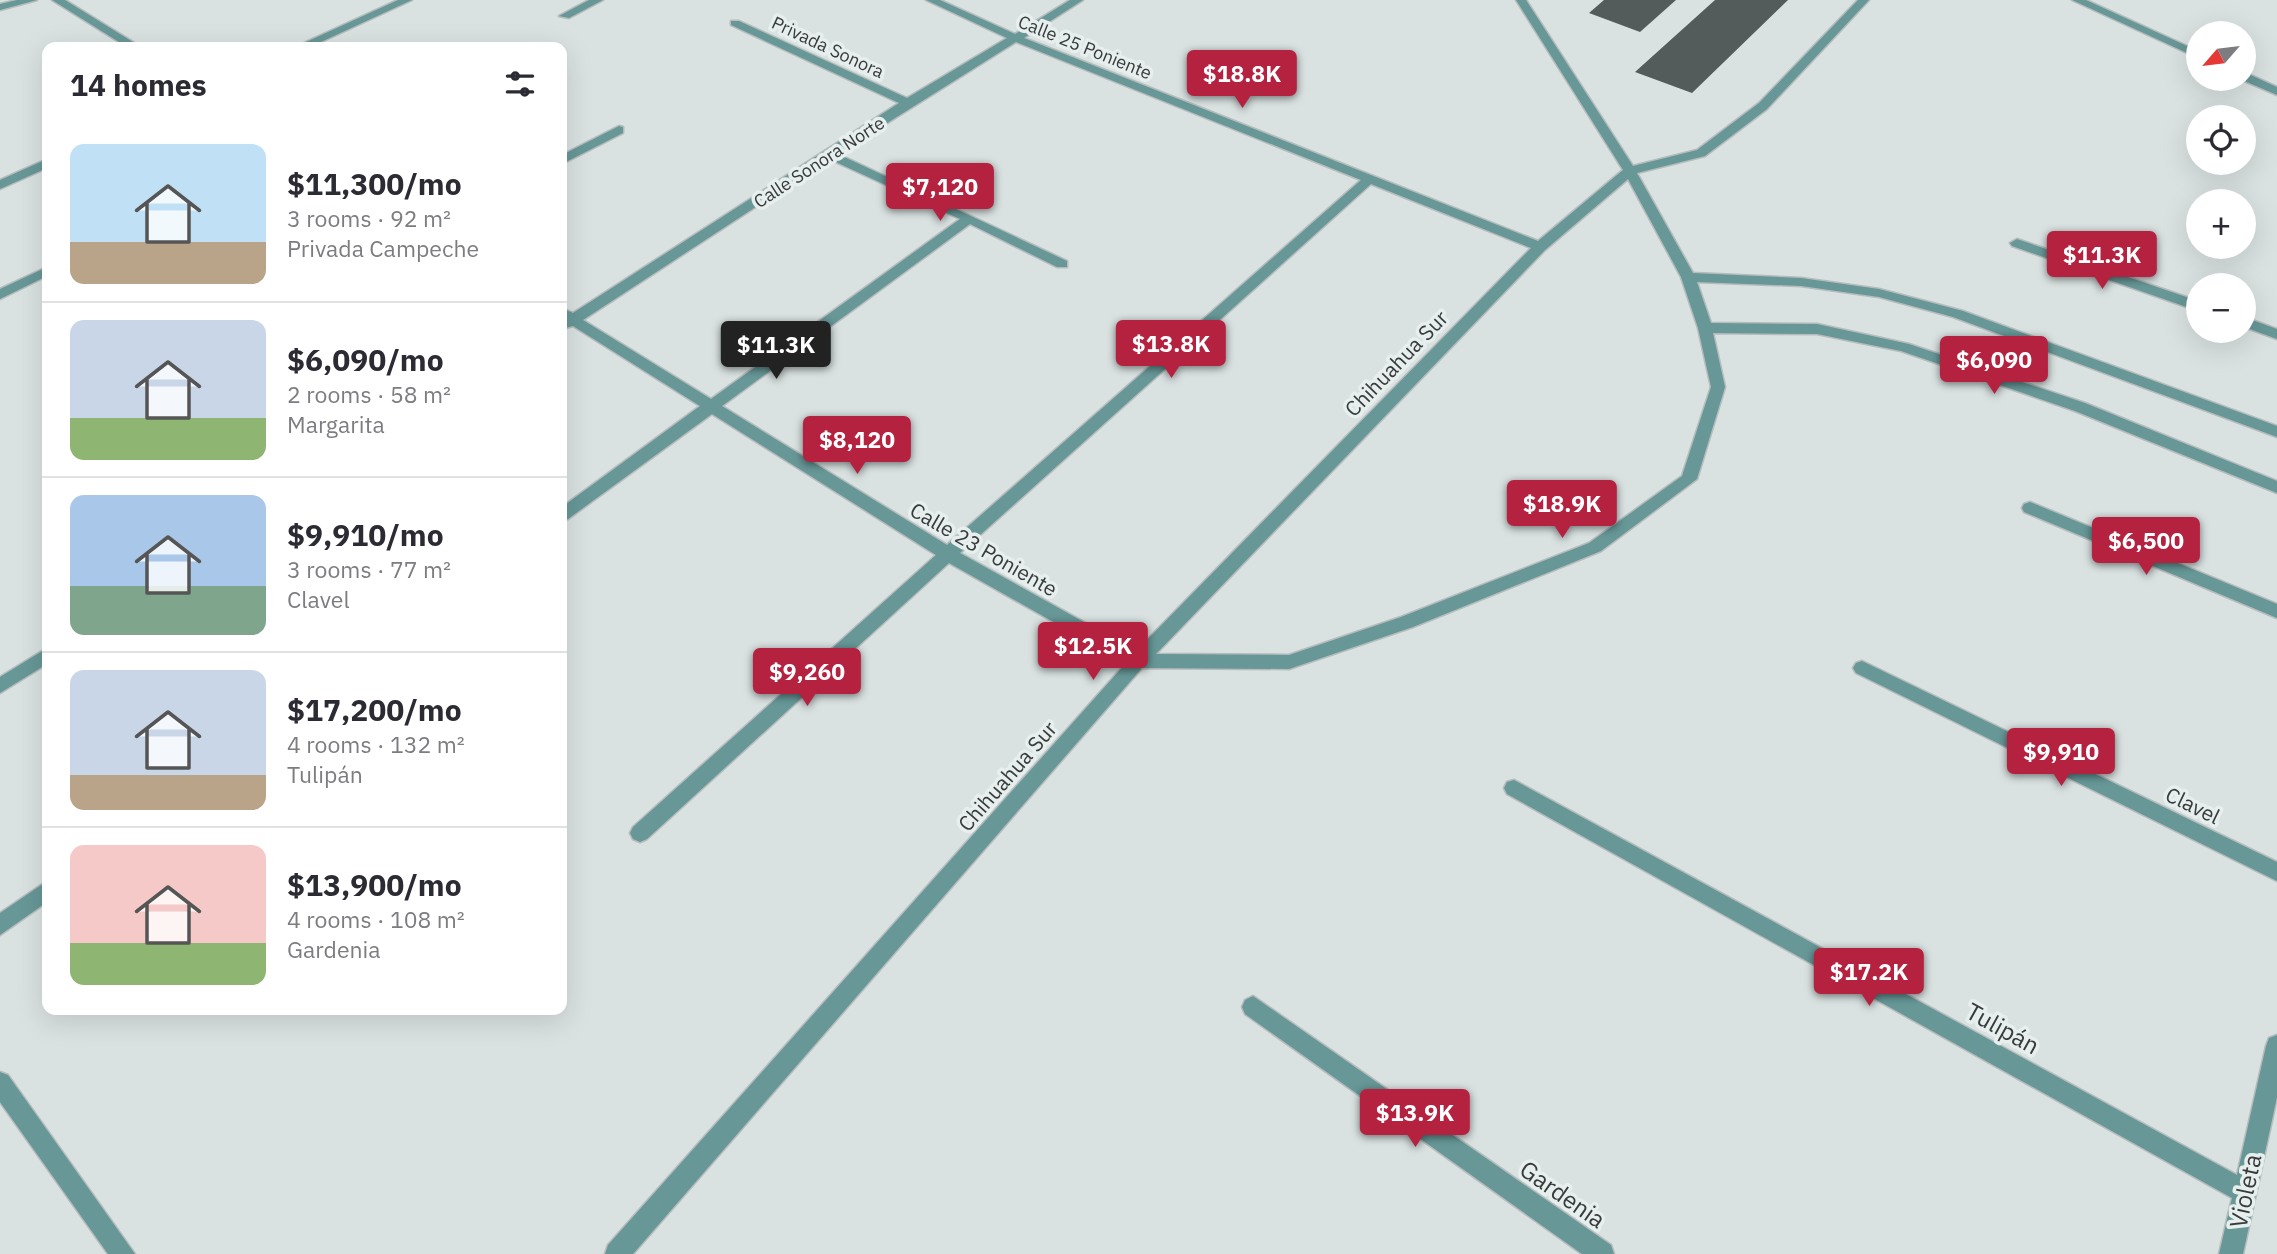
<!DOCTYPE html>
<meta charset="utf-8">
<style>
body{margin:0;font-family:"IBM Plex Sans",sans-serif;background:#f7f7f7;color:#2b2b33;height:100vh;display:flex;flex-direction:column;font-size:26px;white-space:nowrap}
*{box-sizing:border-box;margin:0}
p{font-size:23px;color:#7c7c81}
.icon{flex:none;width:38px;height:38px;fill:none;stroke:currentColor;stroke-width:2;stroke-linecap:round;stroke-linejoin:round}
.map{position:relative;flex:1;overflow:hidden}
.sheet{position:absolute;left:42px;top:42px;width:525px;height:973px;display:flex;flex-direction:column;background:#fff;border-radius:14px;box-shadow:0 7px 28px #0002}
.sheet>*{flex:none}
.needle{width:46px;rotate:242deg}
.tools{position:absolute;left:2186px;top:21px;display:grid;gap:14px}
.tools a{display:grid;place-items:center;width:70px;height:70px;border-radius:50%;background:#fff;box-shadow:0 7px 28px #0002;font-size:35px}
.price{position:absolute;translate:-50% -60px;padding:0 16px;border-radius:7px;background:#b42240;color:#fff;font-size:23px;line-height:46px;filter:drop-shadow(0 2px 4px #0008)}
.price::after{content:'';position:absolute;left:50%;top:42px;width:21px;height:16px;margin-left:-10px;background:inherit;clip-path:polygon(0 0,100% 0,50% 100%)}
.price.selected{background:#222;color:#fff}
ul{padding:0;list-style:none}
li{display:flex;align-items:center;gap:21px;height:175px;padding:0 28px}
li+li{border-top:2px solid #e1e1e2}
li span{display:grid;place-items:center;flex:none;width:196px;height:140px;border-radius:14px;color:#555}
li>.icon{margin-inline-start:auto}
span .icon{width:84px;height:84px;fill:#fffc;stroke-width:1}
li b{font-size:30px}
h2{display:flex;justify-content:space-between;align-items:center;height:84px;padding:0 28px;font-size:30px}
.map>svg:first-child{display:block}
.building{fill:#545b5b}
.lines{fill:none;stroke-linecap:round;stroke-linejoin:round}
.minor-casing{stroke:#b6bcbc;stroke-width:3}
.minor{fill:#679797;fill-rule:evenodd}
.labels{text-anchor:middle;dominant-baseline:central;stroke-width:7;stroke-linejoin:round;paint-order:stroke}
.far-street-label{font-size:18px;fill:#383b3b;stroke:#e6eeee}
.street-label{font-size:21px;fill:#383b3b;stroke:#e6eeee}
.near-street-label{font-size:24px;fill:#383b3b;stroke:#e6eeee}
</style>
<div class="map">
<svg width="2277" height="1254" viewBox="0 0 2277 1254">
<rect width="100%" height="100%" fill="#d9e1e1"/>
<path class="building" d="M 1604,0 L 1676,0 L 1640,32 L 1589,13 Z
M 1715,0 L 1788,0 L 1692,93 L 1635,72 Z"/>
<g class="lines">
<g class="minor-casing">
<path id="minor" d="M 17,0 L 37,0 L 0,10 L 0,4 Z
M 52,0 L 65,0 L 141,47 L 127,47 Z
M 398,0 L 412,0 L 310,47 L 295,47 Z
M 589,0 L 603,0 L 569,18 L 559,16 Z
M 926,0 L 940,0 L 1015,34 L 1070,0 L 1083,0 L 1024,38 L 1538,241 L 1623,170 L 1516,0 L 1526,0 L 1633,166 L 1697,150 L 1759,103 L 1858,0 L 1869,0 L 1767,109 L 1705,156 L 1637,173 L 1693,273 L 1801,278 L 1879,289 L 1963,311 L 2277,426 L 2277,437 L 1953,317 L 1879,297 L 1801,286 L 1697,282 L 1711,323 L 1817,324 L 1909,344 L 2085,403 L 2277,481 L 2277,493 L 2075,411 L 1901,351 L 1817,334 L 1713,333 L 1725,387 L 1697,479 L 1601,551 L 1413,627 L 1289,669 L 1142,668 L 633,1254 L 605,1254 L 608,1245 L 1126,663 L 949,563 L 647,839 L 640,842 L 633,839 L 630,833 L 633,827 L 936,555 L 712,414 L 568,519 L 562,521 L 562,507 L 700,406 L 573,326 L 562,329 L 562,308 L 573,313 L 899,103 L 731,25 L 731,21 L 739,21 L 907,98 L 1007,38 ZM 1016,42 L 1361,180 L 947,545 L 722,406 L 970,224 L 1057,267 L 1067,267 L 1067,261 L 838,154 ZM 829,159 L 960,219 L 711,399 L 583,320 ZM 1628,179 L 1681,277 L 1698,328 L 1711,387 L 1682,476 L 1589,543 L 1401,617 L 1289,655 L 1156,654 L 1545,250 ZM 1371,184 L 1531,248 L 1136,651 L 960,553 Z
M 2072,0 L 2086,0 L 2198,51 L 2198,58 Z
M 2244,72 L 2277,87 L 2277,95 L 2240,79 L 2244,79 Z
M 619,126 L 623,127 L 623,133 L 562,164 L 562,155 Z
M 47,159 L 47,168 L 0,189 L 0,180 Z
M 2017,239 L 2198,301 L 2198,311 L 2012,246 L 2010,243 Z
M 47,267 L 47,276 L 0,299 L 0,289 Z
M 2244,317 L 2277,329 L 2277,339 L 2244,327 Z
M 2030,502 L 2277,604 L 2277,618 L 2024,512 L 2022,508 L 2024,504 Z
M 47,648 L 47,664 L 0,693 L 0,677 Z
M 1862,661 L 2277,862 L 2277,881 L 1856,673 L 1853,668 L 1856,663 Z
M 1514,780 L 2237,1175 L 2266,1046 L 2269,1038 L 2277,1035 L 2277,1097 L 2243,1254 L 2219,1254 L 2232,1198 L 1507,794 L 1504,788 L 1507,782 Z
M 47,881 L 47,902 L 0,935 L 0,913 Z
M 1253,996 L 1611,1245 L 1614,1254 L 1582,1254 L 1245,1014 L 1242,1007 L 1245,1000 Z
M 0,1072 L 8,1075 L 135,1254 L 108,1254 L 0,1102 Z"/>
</g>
<use href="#minor" class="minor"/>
</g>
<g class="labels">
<g class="far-street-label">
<text transform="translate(828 47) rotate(25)">Privada Sonora</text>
<text transform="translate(1085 47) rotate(22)">Calle 25 Poniente</text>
<text transform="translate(819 162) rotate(-33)">Calle Sonora Norte</text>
</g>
<g class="street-label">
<text transform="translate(1396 363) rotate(-46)">Chihuahua Sur</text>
<text transform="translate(984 549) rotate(30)">Calle 23 Poniente</text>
<text transform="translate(1007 776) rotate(-49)">Chihuahua Sur</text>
<text transform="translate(2193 805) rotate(26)">Clavel</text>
</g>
<g class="near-street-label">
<text transform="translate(2003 1028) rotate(29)">Tulipán</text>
<text transform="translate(2245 1191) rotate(-78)">Violeta</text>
<text transform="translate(1563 1194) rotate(35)">Gardenia</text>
</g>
</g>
</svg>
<div class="tools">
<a><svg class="needle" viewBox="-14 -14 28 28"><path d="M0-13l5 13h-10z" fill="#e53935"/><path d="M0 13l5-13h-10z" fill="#7c7c81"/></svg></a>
<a><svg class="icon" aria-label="locate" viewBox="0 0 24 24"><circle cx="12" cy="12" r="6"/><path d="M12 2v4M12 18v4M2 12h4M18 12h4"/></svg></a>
<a>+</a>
<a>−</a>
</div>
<b class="price" style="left:1242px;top:110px">$18.8K</b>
<b class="price" style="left:940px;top:223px">$7,120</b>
<b class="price" style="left:2102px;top:291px">$11.3K</b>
<b class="price" style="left:1171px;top:380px">$13.8K</b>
<b class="price selected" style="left:776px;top:381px">$11.3K</b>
<b class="price" style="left:1994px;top:396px">$6,090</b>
<b class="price" style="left:857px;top:476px">$8,120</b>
<b class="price" style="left:1562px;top:540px">$18.9K</b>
<b class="price" style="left:2146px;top:577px">$6,500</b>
<b class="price" style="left:1093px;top:682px">$12.5K</b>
<b class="price" style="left:807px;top:708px">$9,260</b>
<b class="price" style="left:2061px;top:788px">$9,910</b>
<b class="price" style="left:1869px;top:1008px">$17.2K</b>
<b class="price" style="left:1415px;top:1149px">$13.9K</b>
<section class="sheet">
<h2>14 homes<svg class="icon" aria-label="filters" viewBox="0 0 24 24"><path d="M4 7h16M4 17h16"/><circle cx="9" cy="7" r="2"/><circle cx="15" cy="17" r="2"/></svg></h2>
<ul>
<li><span style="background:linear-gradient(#bfe0f5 70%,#b9a48a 0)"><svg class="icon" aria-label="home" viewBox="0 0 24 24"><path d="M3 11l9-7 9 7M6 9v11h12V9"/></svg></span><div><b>$11,300/mo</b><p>3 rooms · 92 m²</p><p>Privada Campeche</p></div></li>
<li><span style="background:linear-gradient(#c9d6e8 70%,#8fb573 0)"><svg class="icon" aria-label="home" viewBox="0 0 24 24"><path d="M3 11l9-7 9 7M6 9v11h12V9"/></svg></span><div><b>$6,090/mo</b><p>2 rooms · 58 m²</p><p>Margarita</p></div></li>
<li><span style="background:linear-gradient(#a9c7e8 65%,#7fa58c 0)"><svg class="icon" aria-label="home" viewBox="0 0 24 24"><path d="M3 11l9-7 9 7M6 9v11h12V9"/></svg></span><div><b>$9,910/mo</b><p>3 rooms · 77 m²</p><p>Clavel</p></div></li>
<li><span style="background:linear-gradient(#c9d6e8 75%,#b9a48a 0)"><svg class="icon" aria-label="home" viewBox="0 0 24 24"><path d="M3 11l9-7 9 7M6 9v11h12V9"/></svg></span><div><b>$17,200/mo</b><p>4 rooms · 132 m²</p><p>Tulipán</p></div></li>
<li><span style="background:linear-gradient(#f6c9c9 70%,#8fb573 0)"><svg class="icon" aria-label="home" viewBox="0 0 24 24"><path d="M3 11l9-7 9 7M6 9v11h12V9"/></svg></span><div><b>$13,900/mo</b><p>4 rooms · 108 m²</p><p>Gardenia</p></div></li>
</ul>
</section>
</div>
